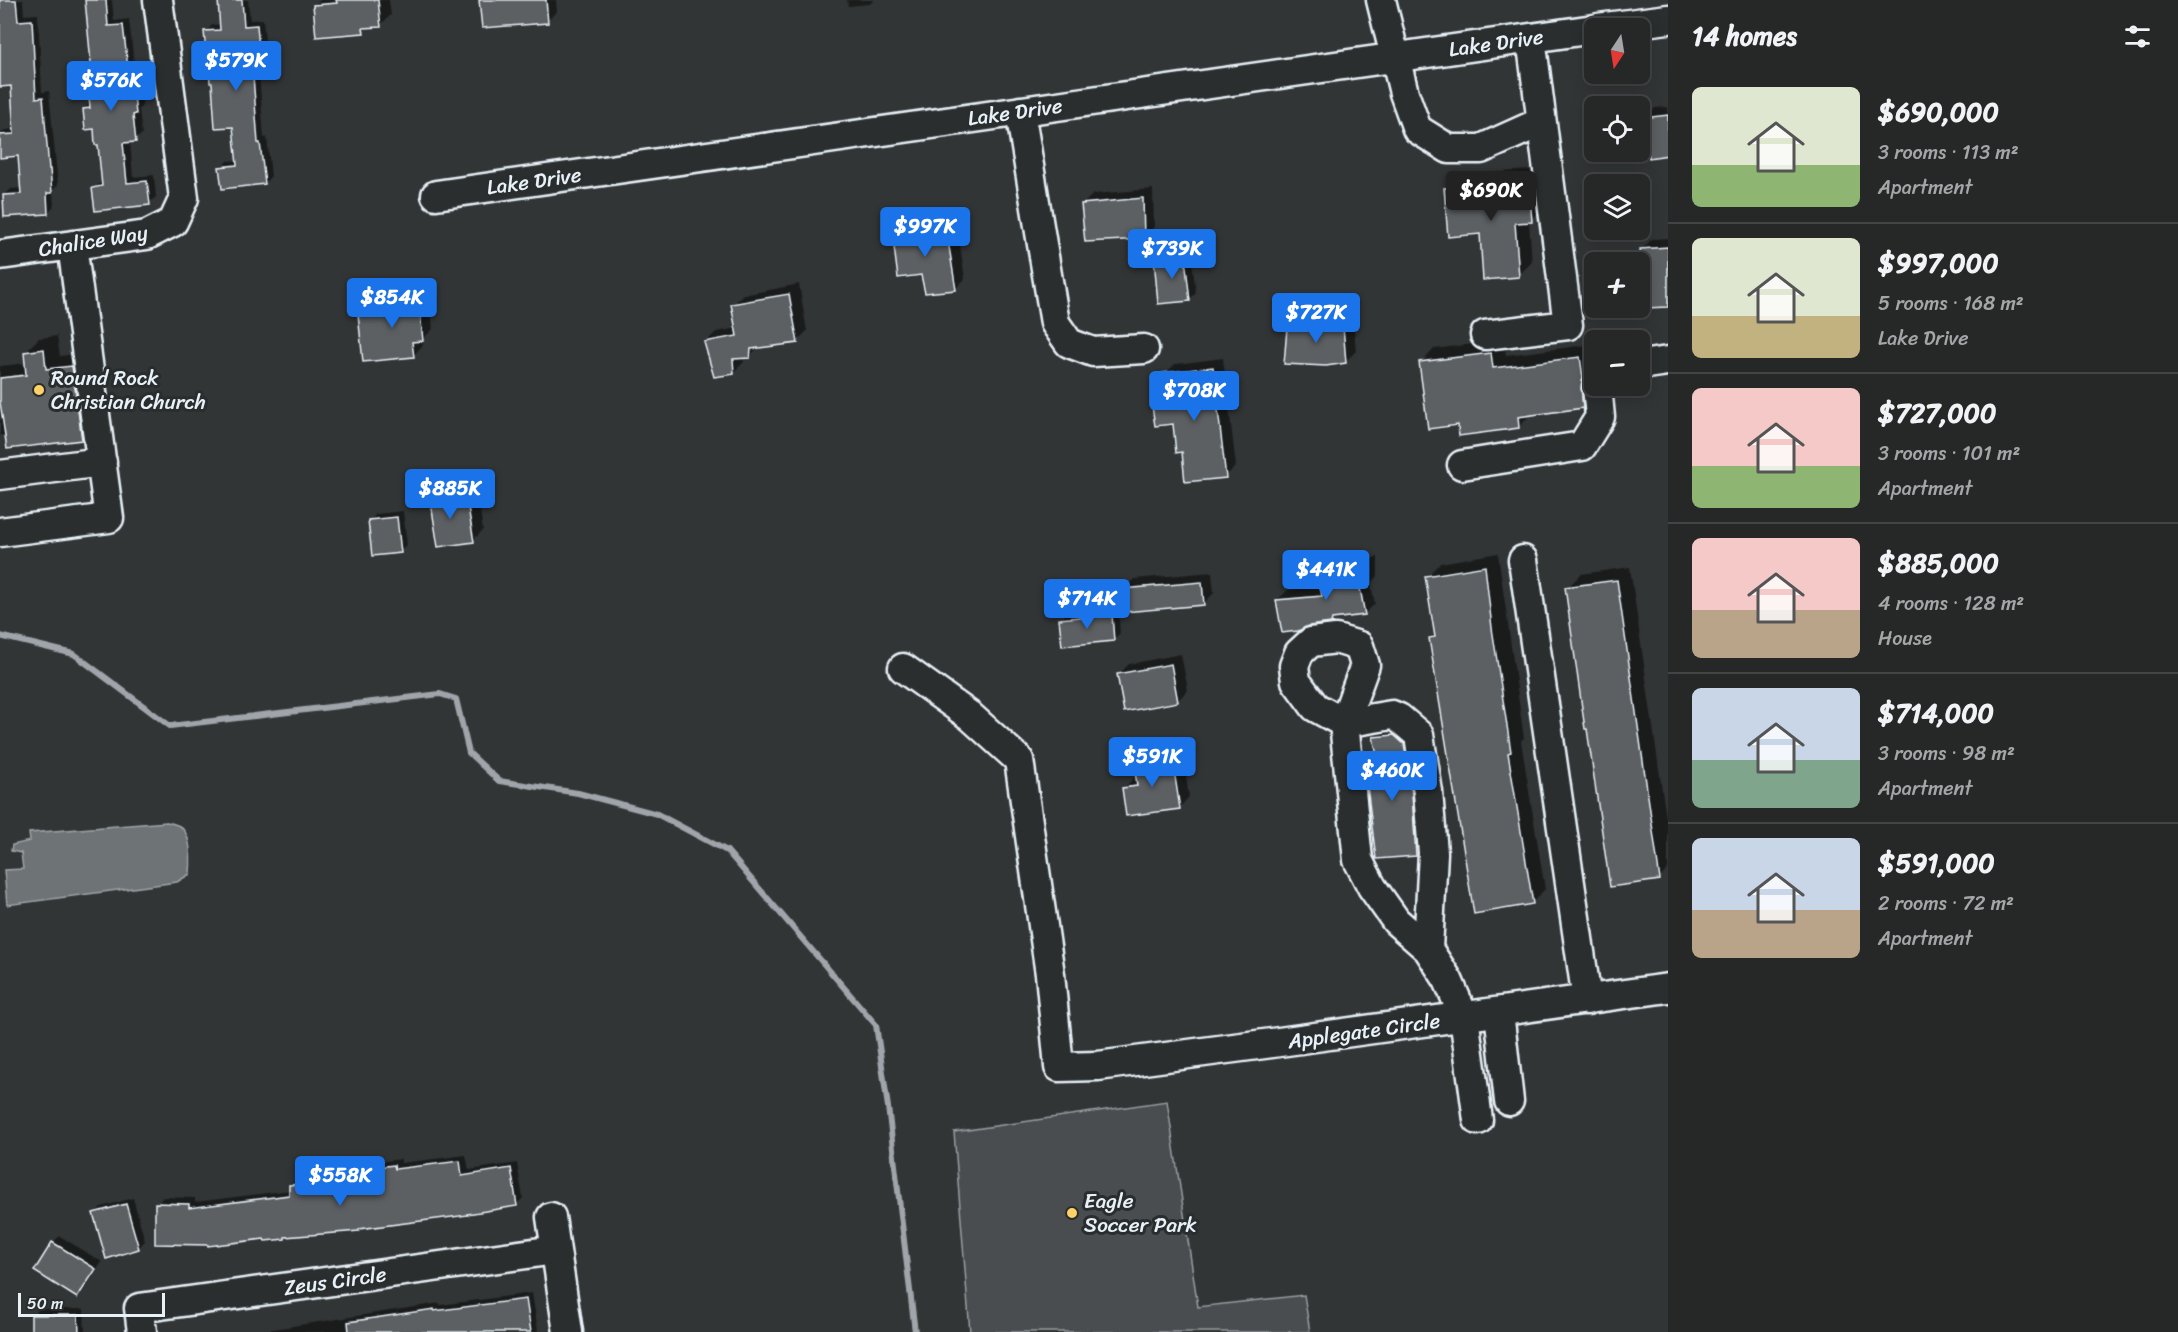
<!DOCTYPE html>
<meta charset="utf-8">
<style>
body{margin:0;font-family:Sriracha,sans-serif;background:#323434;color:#f1f3f6;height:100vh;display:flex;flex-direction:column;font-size:22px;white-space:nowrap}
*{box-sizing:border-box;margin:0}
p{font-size:20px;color:#a4a6a8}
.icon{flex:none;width:33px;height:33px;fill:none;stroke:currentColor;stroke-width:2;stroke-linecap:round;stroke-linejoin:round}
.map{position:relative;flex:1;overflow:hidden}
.panel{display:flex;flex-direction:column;background:#262828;width:510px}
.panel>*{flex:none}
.needle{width:39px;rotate:192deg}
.buttons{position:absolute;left:1584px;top:18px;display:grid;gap:12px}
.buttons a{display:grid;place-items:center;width:66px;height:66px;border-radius:9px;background:#262828;box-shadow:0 3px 15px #0003,0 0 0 2px #424445;font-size:30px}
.scale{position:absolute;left:18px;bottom:15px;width:147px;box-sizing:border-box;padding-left:6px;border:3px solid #e8f1f8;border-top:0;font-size:16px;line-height:21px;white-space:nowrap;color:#e8f1f8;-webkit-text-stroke:4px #2a2d2e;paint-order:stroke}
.price{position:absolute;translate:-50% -51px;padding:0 14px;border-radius:6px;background:#1a73e8;color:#fff;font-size:20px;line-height:39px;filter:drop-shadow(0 2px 3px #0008)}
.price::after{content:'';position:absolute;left:50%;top:36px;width:18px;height:14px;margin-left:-9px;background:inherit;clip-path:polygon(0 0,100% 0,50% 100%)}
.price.current{background:#222;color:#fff}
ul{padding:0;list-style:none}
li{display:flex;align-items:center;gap:18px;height:150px;padding:0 24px}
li+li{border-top:2px solid #424445}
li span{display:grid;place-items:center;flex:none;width:168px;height:120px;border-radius:9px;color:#555}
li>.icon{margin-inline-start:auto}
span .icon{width:72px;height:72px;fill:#fffc;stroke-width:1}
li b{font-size:26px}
h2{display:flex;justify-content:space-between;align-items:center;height:72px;padding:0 24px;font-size:26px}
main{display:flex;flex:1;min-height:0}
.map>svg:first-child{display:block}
.green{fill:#494d4f;stroke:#989fa4;stroke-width:1.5}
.water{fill:#6e7376;stroke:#9fa5aa;stroke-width:1.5}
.shadow{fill:#0007}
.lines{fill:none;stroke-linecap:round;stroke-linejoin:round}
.stream{stroke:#9fa5aa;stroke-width:6}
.building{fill:#5c6063;stroke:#e8f1f8;stroke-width:1.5}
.minor-casing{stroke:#e8f1f8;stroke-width:33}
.minor{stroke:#2a2d2e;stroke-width:28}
.poi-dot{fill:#ffd166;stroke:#2a2d2e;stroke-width:2}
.labels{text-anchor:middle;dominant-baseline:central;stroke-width:6;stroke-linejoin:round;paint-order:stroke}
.street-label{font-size:21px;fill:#e8f1f8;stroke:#2a2d2e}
.poi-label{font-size:21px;fill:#e8f1f8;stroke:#2a2d2e;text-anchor:start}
</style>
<main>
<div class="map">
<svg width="1668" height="1332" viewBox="0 0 1668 1332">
<rect width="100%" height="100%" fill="#323536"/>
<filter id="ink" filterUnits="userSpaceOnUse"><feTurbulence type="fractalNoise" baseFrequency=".0167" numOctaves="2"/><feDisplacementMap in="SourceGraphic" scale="12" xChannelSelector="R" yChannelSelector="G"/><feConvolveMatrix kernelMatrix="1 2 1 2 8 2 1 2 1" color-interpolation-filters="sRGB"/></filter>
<g filter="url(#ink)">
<path class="green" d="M 1167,1101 L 1198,1307 L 1304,1295 L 1310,1332 L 970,1332 L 954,1132 Z"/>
<path class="water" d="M 167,822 C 171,823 178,825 181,827 C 192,836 191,861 190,874 L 177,882 L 7,905 L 4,870 L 23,869 L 21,853 L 11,851 L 12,845 L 30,841 L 29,833 Z"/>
<path class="shadow" d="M 0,0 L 23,0 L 24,15 L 38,14 L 42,92 L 49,91 L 58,185 L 53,190 L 54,206 L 48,212 L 4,195 L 11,189 L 22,188 L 19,155 L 0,156 L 0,134 L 5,130 L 15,129 L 12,84 L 0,85 Z
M 86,0 L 112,0 L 114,21 L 129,19 L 137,89 L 141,89 L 142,106 L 139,109 L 142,134 L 135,140 L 130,141 L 133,177 L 154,175 L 156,197 L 149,203 L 94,188 L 103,181 L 99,143 L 95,128 L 84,109 L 91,102 L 89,85 L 94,80 Z
M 219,0 L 248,0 L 250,20 L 263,19 L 265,40 L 257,48 L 264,138 L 267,137 L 271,176 L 265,183 L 221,168 L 227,161 L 238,160 L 234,125 L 213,81 L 206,32 L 212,25 L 222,24 Z
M 320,0 L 389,0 L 391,15 L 380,25 L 368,27 L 363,31 L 314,6 Z
M 481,0 L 556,0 L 557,11 L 547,21 Z
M 847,0 L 874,0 L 870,4 L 848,6 Z
M 1668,107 L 1668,153 L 1645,119 L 1655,108 Z
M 1542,169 L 1545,206 L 1529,221 L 1532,262 L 1518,276 L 1445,189 L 1459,175 Z
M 1153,189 L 1154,227 L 1143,237 L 1083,204 L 1093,194 Z
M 956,219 L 965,279 L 955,289 L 923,273 L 894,232 L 904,222 Z
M 1668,238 L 1668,305 L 1642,249 L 1652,239 Z
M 1162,252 L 1191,252 L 1196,293 L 1189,300 L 1156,259 Z
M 428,281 L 433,329 L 423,339 L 423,345 L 413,356 L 360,315 L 370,304 L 393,302 L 393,294 L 403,284 Z
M 799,284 L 807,331 L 797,341 L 759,347 L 750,356 L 743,357 L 744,362 L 733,373 L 706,342 L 716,332 L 737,328 L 733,305 L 743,295 Z
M 1324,305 L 1353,316 L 1356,351 L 1345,362 L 1289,329 L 1299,319 L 1314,316 Z
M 57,336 L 60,356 L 85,353 L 95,424 L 81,438 L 0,435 L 0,366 L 27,363 L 25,352 L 39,338 Z
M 1504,340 L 1506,355 L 1594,344 L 1596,393 L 1582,407 L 1532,413 L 1519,427 L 1459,423 L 1421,363 L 1434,349 Z
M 1223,358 L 1236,466 L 1226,476 L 1183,450 L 1174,423 L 1153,406 L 1163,396 L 1168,396 L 1165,374 L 1175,364 Z
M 461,478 L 464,499 L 478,497 L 483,530 L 473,540 L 431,491 L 441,481 Z
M 403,511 L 407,545 L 400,552 L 370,521 L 376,514 Z
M 1498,553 L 1524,738 L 1521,741 L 1545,889 L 1532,903 L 1431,638 L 1436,633 L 1426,577 L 1440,563 Z
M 1378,557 L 1378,576 L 1371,584 L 1375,604 L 1364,614 L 1335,617 L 1330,622 L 1277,600 L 1288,590 L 1321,587 L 1319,575 L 1329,565 Z
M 1630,567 L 1668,831 L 1668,869 L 1659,879 L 1567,588 L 1581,574 Z
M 1212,572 L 1214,593 L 1204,603 L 1124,589 L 1134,579 Z
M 1118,608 L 1120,633 L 1114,639 L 1061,620 L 1067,613 Z
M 1181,654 L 1188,690 L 1178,700 L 1125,710 L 1119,674 L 1129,664 Z
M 1408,722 L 1430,841 L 1416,854 L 1369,787 L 1382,773 L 1374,737 L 1388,724 Z
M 1182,748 L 1189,797 L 1179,808 L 1123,789 L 1134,778 L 1137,778 L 1135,763 L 1146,753 Z
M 466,1155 L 469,1170 L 517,1163 L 523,1198 L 516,1205 L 286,1236 L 284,1238 L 266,1237 L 157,1204 L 163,1197 L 195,1198 L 195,1202 L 291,1190 L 290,1185 L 297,1179 L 332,1176 L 333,1183 L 380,1180 L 378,1168 L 385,1161 L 401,1159 L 401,1163 Z
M 133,1198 L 145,1241 L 138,1248 L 95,1213 L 101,1207 Z
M 60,1236 L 102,1262 L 84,1290 L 77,1297 L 36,1271 L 53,1242 Z
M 532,1293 L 538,1330 L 537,1332 L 254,1332 L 440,1303 L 440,1305 Z
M 39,1309 L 84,1309 L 85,1332 L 33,1332 L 33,1316 Z"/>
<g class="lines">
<path class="stream" d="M 0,636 L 74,654 L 170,726 L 440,694 L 456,699 L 469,753 L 499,781 L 578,793 L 657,814 L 727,851 L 876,1025 L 888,1107 L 915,1332"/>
</g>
<path class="building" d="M 0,0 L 16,0 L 18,21 L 32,20 L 36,98 L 43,97 L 49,169 L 50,169 L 52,193 L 47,193 L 48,214 L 4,217 L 3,195 L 21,194 L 18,156 L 0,158 L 0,135 L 14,134 L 11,86 L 0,87 Z
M 85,0 L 106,0 L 108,26 L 123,25 L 131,95 L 134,95 L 136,114 L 133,115 L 136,142 L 123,143 L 127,183 L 147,181 L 150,205 L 95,211 L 92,188 L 102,186 L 98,145 L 95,145 L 94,129 L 85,130 L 83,109 L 90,108 L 88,84 L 93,84 Z
M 218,0 L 242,0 L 244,26 L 257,25 L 259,48 L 251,49 L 258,143 L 260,143 L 265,184 L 222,189 L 219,167 L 237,165 L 233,127 L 215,128 L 212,83 L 210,83 L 208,53 L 206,53 L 204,31 L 220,30 Z
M 336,0 L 378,0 L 381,27 L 363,28 L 364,33 L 316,37 L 313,5 L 337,3 Z
M 479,0 L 546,0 L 548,23 L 482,28 Z
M 1668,115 L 1668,155 L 1649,158 L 1643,118 Z
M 1529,182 L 1532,222 L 1515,223 L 1519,277 L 1483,280 L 1480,234 L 1448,237 L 1444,188 Z
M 1143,198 L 1144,239 L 1085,242 L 1081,204 Z
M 946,228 L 956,290 L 925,293 L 921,275 L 898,278 L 892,231 Z
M 1668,247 L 1668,307 L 1645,308 L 1640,249 Z
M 1154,258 L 1185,258 L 1190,301 L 1158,304 Z
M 418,291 L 423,341 L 412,342 L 414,357 L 363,362 L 358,314 L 393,311 L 391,293 Z
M 789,294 L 798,343 L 751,349 L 750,358 L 733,359 L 734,374 L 714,377 L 704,342 L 737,336 L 731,304 Z
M 1312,314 L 1343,326 L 1346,363 L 1326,366 L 1284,364 L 1287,328 L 1311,323 Z
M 44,349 L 46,369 L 72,366 L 82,440 L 7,449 L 0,402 L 0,378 L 26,375 L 24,352 Z
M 1491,353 L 1493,368 L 1580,357 L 1583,378 L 1581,388 L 1583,408 L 1518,417 L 1519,428 L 1459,436 L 1458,425 L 1428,429 L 1419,362 Z
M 1213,367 L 1226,478 L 1185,482 L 1182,452 L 1176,453 L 1173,424 L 1155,426 L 1152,406 L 1167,404 L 1163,373 Z
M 451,488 L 454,509 L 468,507 L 474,542 L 438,547 L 429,491 Z
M 397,517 L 401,553 L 372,556 L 368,520 Z
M 1368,566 L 1368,588 L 1360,588 L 1365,615 L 1332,619 L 1331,623 L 1309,626 L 1298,631 L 1282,633 L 1276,600 L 1322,596 L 1317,574 Z
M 1485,566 L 1492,628 L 1511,752 L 1508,753 L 1533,904 L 1474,914 L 1429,638 L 1435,637 L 1425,576 Z
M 1617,580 L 1660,880 L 1610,887 L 1587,729 L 1585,729 L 1565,587 Z
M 1202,582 L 1204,605 L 1124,612 L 1122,589 Z
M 1112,614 L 1114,641 L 1062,646 L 1059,619 Z
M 1171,664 L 1178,702 L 1124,712 L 1117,674 Z
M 1394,735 L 1404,744 L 1412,794 L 1416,856 L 1376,859 L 1367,786 L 1383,783 L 1373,737 Z
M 1172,757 L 1180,809 L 1126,816 L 1122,788 L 1137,786 L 1134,763 Z
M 460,1161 L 462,1176 L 511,1168 L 517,1206 L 467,1214 L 468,1215 L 359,1229 L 359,1231 L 285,1237 L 285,1239 L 265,1241 L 264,1239 L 208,1246 L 208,1245 L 155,1244 L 155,1203 L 189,1204 L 189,1208 L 289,1195 L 289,1185 L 326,1182 L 327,1189 L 379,1185 L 377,1167 L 394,1165 L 395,1169 Z
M 126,1204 L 139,1249 L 106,1259 L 93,1213 Z
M 52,1242 L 96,1269 L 77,1298 L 34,1271 Z
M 526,1299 L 531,1332 L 349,1332 L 348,1322 L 434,1309 L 434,1311 Z
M 31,1315 L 78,1315 L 79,1332 L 31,1332 Z"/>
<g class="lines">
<g class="minor-casing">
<path id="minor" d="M 1381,0 L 1404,93 L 1417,129 L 1449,149 L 1481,149 L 1541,122
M 1598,28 L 1668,19
M 1020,111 L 1055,323 L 1069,343 L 1093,352 L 1144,349
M 436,195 L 1594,29
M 0,255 L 147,235 L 173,222 L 184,198 L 158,0
M 1485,335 L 1568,325 L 1531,38
M 1640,365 L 1668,361
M 1462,465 L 1582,446 L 1600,417 L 1597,386
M 0,475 L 102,462
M 0,532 L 109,518 L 72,245
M 1523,560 L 1587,1000
M 903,668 L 970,716 L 1019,760 L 1050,974 L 1059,1067 L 1098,1066 L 1272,1043 L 1668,988
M 1428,949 L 1433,853 L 1428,792 L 1419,735 L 1399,718 L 1392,715 L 1344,723 L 1365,665 L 1359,646 L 1336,639 L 1311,642 L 1299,653 L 1294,666 L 1296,681 L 1315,707 L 1344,723 L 1358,860 L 1372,887 L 1396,921 L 1428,949 L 1448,980 L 1464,1017 L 1478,1120
M 1499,1012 L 1509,1101
M 551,1217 L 568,1332
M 142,1332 L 139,1308 L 555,1250"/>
</g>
<use href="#minor" class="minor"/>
</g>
</g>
<g class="poi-dot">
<circle cx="39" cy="390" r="6"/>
<circle cx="1072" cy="1213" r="6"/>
</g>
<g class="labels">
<g class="street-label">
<text transform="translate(1496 43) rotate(-8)">Lake Drive</text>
<text transform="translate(1015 112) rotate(-8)">Lake Drive</text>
<text transform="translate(534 181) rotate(-8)">Lake Drive</text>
<text transform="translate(93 241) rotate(-9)">Chalice Way</text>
<text transform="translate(1364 1031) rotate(-8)">Applegate Circle</text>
<text transform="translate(335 1281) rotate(-8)">Zeus Circle</text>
</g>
<g class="poi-label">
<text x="51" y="378">Round Rock<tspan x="51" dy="24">Christian Church</tspan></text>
<text x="1084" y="1201">Eagle<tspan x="1084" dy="24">Soccer Park</tspan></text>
</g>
</g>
</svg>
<div class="buttons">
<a><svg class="needle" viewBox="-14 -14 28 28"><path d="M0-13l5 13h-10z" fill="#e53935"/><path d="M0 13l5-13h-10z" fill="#a4a6a8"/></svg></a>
<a><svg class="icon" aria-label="locate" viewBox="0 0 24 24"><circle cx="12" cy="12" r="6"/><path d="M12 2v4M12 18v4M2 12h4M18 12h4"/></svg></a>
<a><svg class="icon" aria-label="layers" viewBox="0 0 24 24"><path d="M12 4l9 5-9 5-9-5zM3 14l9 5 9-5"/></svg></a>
<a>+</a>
<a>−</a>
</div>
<div class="scale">50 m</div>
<b class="price" style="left:236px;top:92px">$579K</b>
<b class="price" style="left:111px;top:112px">$576K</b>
<b class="price current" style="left:1491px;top:222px">$690K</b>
<b class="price" style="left:925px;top:258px">$997K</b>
<b class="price" style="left:1172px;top:280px">$739K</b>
<b class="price" style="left:392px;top:329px">$854K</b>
<b class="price" style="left:1316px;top:344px">$727K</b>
<b class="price" style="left:1194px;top:422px">$708K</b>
<b class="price" style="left:450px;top:520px">$885K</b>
<b class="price" style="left:1326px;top:601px">$441K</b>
<b class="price" style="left:1087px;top:630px">$714K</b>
<b class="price" style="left:1152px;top:788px">$591K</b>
<b class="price" style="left:1392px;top:802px">$460K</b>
<b class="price" style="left:340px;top:1207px">$558K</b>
</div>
<section class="panel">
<h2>14 homes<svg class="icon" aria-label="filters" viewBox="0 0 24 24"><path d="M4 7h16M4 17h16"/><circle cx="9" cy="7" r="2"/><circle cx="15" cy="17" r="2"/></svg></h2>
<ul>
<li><span style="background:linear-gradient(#dfe7d0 65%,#8fb573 0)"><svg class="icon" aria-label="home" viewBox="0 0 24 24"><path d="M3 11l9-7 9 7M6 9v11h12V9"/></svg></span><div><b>$690,000</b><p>3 rooms · 113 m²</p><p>Apartment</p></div></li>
<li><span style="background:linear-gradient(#dfe7d0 65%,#c2b280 0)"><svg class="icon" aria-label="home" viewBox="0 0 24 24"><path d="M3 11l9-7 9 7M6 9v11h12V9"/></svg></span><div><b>$997,000</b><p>5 rooms · 168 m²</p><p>Lake Drive</p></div></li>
<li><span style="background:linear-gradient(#f6c9c9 65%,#8fb573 0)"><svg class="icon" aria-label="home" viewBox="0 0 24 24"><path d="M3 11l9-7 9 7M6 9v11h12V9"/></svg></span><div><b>$727,000</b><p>3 rooms · 101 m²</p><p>Apartment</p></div></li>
<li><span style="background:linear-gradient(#f6c9c9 60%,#b9a48a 0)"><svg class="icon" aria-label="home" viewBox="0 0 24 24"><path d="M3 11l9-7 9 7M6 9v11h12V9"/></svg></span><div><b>$885,000</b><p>4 rooms · 128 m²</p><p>House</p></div></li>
<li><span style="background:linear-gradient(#c9d6e8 60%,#7fa58c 0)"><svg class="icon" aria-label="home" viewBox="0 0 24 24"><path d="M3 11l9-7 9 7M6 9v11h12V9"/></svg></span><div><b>$714,000</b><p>3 rooms · 98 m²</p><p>Apartment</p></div></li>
<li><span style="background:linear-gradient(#c9d6e8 60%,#b9a48a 0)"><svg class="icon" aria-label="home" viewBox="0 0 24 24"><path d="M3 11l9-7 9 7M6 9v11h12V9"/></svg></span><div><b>$591,000</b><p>2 rooms · 72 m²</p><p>Apartment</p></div></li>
</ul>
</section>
</main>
